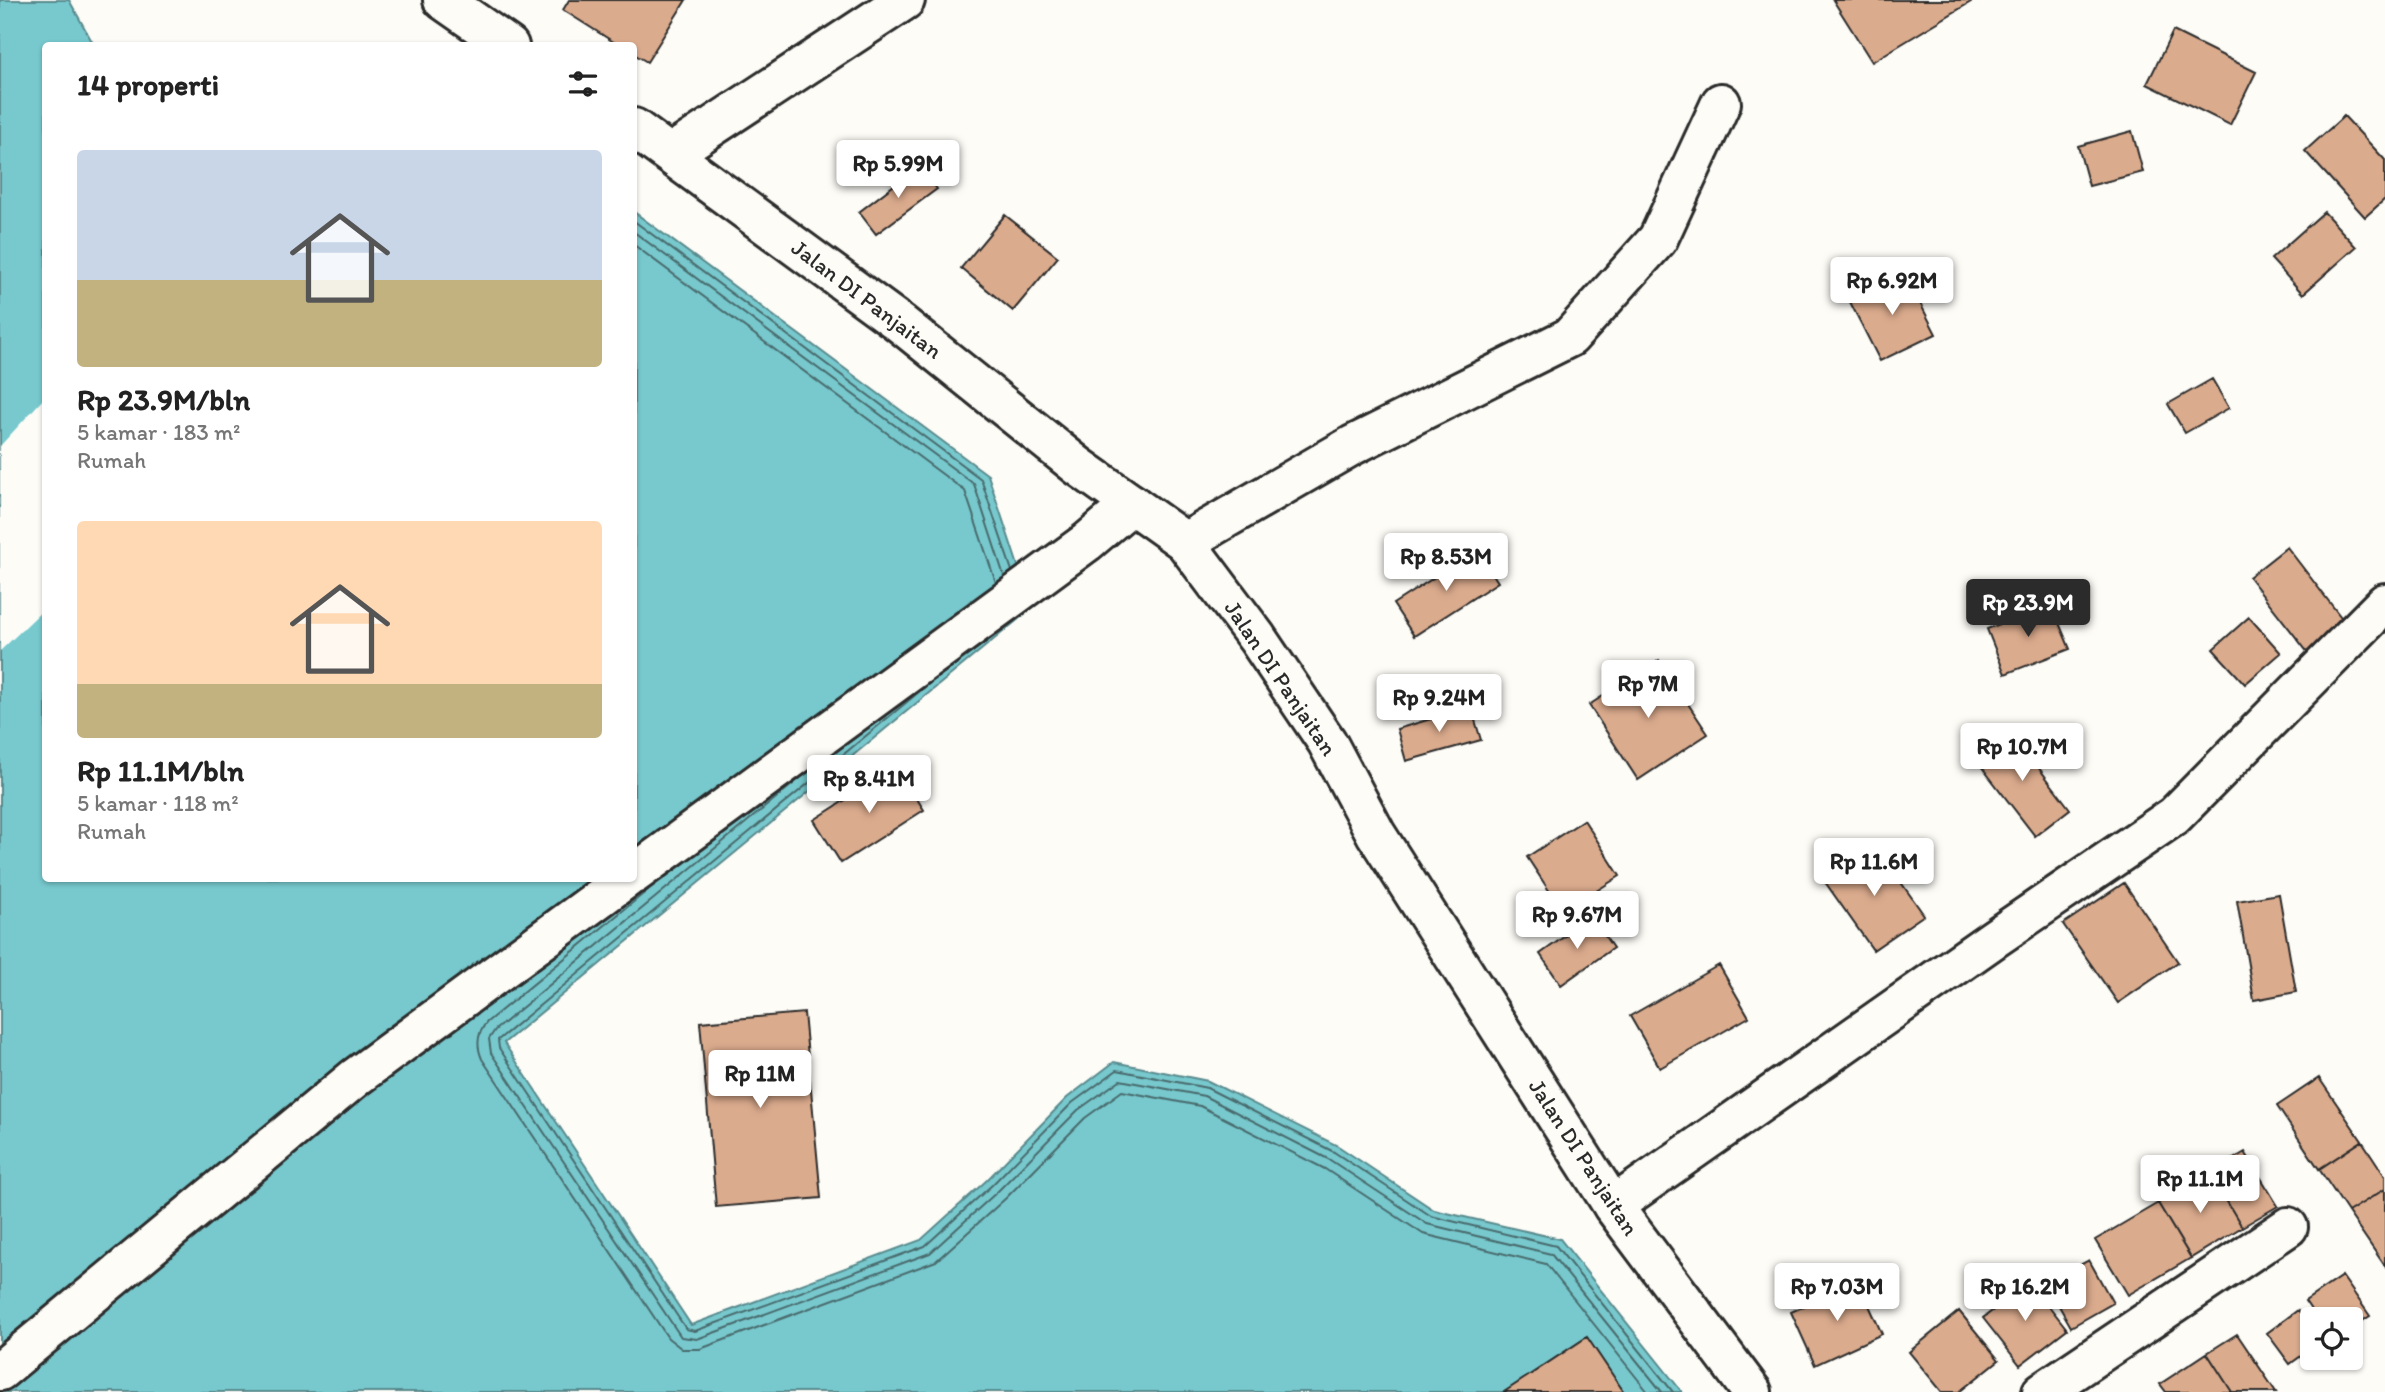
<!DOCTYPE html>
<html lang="id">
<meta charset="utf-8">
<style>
body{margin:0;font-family:Itim,sans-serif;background:#f6f6f6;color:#222;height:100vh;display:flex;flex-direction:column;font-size:26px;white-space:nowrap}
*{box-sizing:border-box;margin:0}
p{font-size:23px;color:#767676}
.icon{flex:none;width:38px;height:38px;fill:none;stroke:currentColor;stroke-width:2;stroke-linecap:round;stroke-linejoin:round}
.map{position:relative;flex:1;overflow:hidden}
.panel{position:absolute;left:42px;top:42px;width:595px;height:840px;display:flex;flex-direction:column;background:#fff;border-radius:7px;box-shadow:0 2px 5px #0004}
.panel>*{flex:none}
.controls{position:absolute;left:2300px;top:1307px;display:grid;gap:14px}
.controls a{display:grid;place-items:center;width:63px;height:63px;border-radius:7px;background:#fff;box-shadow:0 2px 5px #0004;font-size:35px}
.price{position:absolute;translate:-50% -60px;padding:0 16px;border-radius:7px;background:#fff;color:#222;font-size:23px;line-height:46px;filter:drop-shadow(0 2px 4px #0008)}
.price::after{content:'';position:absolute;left:50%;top:42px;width:21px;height:16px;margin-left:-10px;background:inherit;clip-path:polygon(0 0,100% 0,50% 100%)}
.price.selected{background:#2b2b2b;color:#fff}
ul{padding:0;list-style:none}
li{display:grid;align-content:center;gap:14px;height:371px;padding:0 35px}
li span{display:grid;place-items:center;height:217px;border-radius:7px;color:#555}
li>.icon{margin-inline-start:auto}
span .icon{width:126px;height:126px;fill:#fffc;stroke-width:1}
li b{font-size:30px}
h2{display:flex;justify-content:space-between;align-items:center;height:84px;padding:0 35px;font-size:30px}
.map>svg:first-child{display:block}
.water{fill:#77c9ce;stroke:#598a8d;stroke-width:2}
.pier{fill:#fdfcf7}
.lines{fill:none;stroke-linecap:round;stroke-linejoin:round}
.shore{stroke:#496a6c;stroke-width:2}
.building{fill:#dbab8d;stroke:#2b2b2b;stroke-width:2}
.minor-casing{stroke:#2b2b2b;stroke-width:44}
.major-casing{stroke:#2b2b2b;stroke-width:44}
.minor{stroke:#fdfcf7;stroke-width:38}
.major{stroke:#fdfcf7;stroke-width:38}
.labels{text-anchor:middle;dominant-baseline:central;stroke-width:7;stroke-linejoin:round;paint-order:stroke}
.street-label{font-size:23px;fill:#2b2b2b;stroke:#fdfcf7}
</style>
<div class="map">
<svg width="2385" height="1392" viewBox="0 0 2385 1392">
<rect width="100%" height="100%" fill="#fdfcf7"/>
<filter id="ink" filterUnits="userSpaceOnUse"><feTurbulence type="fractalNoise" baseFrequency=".0143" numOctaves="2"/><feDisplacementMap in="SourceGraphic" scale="14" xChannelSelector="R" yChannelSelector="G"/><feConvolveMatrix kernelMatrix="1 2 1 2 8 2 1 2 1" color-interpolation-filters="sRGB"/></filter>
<g filter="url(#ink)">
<path class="water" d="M 0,0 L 69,0 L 94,45 L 46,46 L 46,878 L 634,878 L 634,212 L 988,475 L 1032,608 L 504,1043 L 691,1325 L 921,1240 L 987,1180 L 1067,1098 L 1114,1062 L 1208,1081 L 1338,1146 L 1434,1210 L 1560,1239 L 1682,1392 L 0,1392 Z"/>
<path class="pier" d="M 45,397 L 45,608 L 0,651 L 0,446 Z"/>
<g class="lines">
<path class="shore" d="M 634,221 L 981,479 L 1012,571
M 634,232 L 974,484 L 1004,576
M 634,245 L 965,491 L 996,583
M 925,687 L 498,1040 L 499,1048 L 686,1329 L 695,1331 L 925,1246 L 992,1185 L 1072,1103 L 1117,1070 L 1207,1088 L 1334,1152 L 1431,1216 L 1556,1246 L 1673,1392
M 799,779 L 495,1030 L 489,1039 L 491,1053 L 681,1337 L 697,1339 L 930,1253 L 998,1191 L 1078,1110 L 1120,1080 L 1204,1096 L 1330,1160 L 1427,1224 L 1551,1254 L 1662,1392
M 648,890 L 487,1022 C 477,1033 476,1045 482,1059 L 668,1338 L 682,1349 L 700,1349 L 936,1261 L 1006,1198 L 1085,1118 L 1122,1091 L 1200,1106 L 1325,1169 L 1423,1234 L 1546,1264 L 1648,1392"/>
</g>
<path class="building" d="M 569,0 L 686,0 L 647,62 L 634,54 L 634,46 L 620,46 L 563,10 Z
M 1833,0 L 1974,0 L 1872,62 Z
M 2173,31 L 2256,72 L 2230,125 L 2147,84 Z
M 2344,116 L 2385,160 L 2385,199 L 2365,217 L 2305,151 Z
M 2132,131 L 2143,172 L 2089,186 L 2078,146 Z
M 919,166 L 937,189 L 876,234 L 859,212 Z
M 2324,212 L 2356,247 L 2303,294 L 2271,259 Z
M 1005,215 L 1058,257 L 1013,311 L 961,268 Z
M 1904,272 L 1936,334 L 1880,361 L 1849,300 Z
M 2212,379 L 2229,408 L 2185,433 L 2168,404 Z
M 2287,547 L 2347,625 L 2309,654 L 2249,577 Z
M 1477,550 L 1498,582 L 1414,636 L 1393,604 Z
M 2051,604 L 2070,649 L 2005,674 L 1987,629 Z
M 2249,617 L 2281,653 L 2245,684 L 2213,649 Z
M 1659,660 L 1708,734 L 1638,780 L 1589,705 Z
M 1471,707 L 1481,740 L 1406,761 L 1397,729 Z
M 2010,730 L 2070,809 L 2035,836 L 1974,757 Z
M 897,767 L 924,810 L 841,863 L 814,820 Z
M 1584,820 L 1620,876 L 1563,912 L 1527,857 Z
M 1876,847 L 1924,915 L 1873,950 L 1825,882 Z
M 2124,883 L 2178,962 L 2118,1003 L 2063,924 Z
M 2279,894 L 2296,992 L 2254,1000 L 2237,901 Z
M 1592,917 L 1613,948 L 1561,985 L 1540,954 Z
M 1719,965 L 1749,1017 L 1660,1068 L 1630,1016 Z
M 804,1013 L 821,1198 L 716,1207 L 700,1022 Z
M 2319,1078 L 2362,1141 L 2319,1169 L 2277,1106 Z
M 2362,1141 L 2385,1176 L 2385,1189 L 2348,1212 L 2319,1169 Z
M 2245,1152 L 2278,1206 L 2242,1227 L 2210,1173 Z
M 2210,1173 L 2242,1227 L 2191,1258 L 2158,1203 Z
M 2385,1189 L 2385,1266 L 2348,1212 Z
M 2158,1203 L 2191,1258 L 2128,1295 L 2095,1240 Z
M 2089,1260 L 2113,1303 L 2071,1327 L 2046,1283 Z
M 2342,1276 L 2370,1316 L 2350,1329 L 2350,1320 L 2318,1320 L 2305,1301 Z
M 1858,1281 L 1882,1334 L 1815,1365 L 1791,1312 Z
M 2030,1282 L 2067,1329 L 2020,1365 L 1983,1318 Z
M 2298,1310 L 2312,1328 L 2312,1348 L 2290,1364 L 2267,1333 Z
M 1959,1311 L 1999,1360 L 1959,1392 L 1942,1392 L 1909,1352 Z
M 2237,1334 L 2276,1392 L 2232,1392 L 2207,1353 Z
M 1587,1337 L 1624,1392 L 1504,1392 Z
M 2207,1353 L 2232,1392 L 2166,1392 L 2160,1384 Z"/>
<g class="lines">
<g class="minor-casing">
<path id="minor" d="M 672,153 L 905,0
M 1185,542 L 1353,445 L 1570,337 L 1658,239 L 1721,103
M 634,874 L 1087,542 L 1132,504
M 1613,1206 L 1995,938 L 2174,816 L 2385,603
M 0,1371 L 356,1077 L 627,878
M 2042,1392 L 2288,1227"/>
</g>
<g class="major-casing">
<path id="major" d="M 443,0 L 509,46
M 634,128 L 900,323 L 1078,466 L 1185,542 L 1257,638 L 1327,742 L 1376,834 L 1613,1206 L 1752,1392"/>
</g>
<use href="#minor" class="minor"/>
<use href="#major" class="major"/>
</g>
</g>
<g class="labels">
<g class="street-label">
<text transform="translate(867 299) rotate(37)">Jalan DI Panjaitan</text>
<text transform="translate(1281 678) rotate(56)">Jalan DI Panjaitan</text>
<text transform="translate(1584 1157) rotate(57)">Jalan DI Panjaitan</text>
</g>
</g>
</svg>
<div class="controls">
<a><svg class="icon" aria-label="locate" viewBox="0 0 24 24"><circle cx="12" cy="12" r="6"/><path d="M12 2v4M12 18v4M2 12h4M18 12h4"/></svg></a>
</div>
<b class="price" style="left:898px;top:200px">Rp 5.99M</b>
<b class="price" style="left:1892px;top:317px">Rp 6.92M</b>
<b class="price" style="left:1446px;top:593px">Rp 8.53M</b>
<b class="price selected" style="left:2028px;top:639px">Rp 23.9M</b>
<b class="price" style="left:1648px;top:720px">Rp 7M</b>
<b class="price" style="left:1439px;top:734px">Rp 9.24M</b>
<b class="price" style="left:2022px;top:783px">Rp 10.7M</b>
<b class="price" style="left:869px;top:815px">Rp 8.41M</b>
<b class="price" style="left:1874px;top:898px">Rp 11.6M</b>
<b class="price" style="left:1577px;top:951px">Rp 9.67M</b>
<b class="price" style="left:760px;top:1110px">Rp 11M</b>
<b class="price" style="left:2200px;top:1215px">Rp 11.1M</b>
<b class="price" style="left:1837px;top:1323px">Rp 7.03M</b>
<b class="price" style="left:2025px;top:1323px">Rp 16.2M</b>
<section class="panel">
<h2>14 properti<svg class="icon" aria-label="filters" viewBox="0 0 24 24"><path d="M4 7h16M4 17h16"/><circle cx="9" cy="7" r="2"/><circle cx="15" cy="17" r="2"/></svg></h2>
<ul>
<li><span style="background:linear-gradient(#c9d6e8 60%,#c2b280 0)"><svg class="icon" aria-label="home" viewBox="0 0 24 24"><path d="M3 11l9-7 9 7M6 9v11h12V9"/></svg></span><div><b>Rp 23.9M/bln</b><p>5 kamar · 183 m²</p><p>Rumah</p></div></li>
<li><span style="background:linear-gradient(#ffd9b3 75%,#c2b280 0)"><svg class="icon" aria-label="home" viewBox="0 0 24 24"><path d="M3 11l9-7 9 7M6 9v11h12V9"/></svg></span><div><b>Rp 11.1M/bln</b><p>5 kamar · 118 m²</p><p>Rumah</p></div></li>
</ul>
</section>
</div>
